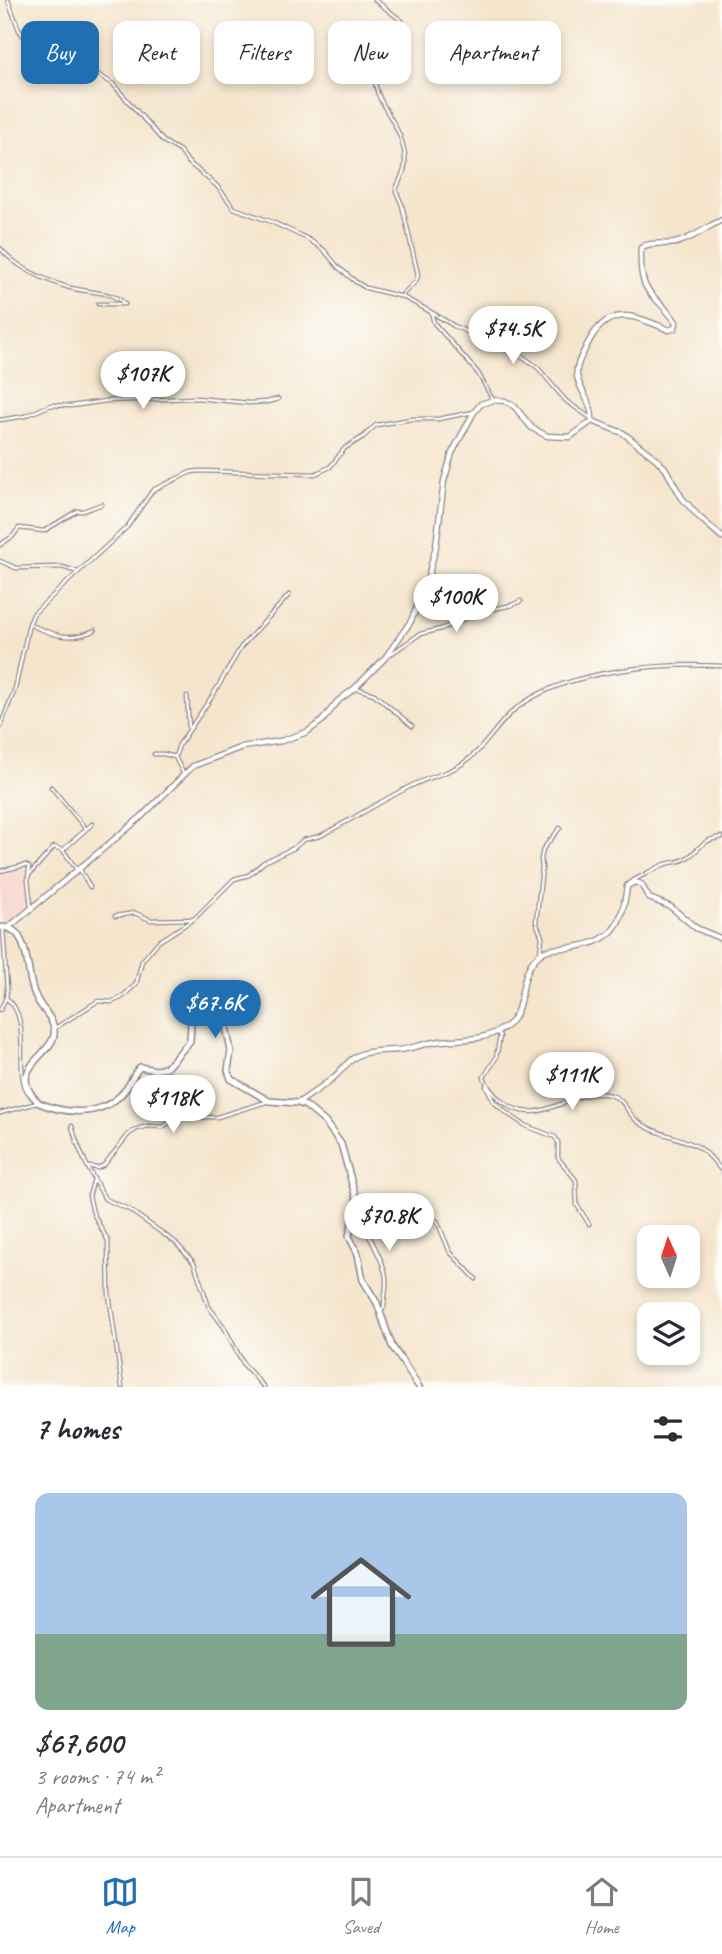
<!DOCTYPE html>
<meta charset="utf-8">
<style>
body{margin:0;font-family:Caveat,sans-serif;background:#f2f2f3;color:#2b2b33;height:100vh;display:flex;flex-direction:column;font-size:26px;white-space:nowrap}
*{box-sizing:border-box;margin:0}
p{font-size:23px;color:#7c7c81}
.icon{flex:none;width:38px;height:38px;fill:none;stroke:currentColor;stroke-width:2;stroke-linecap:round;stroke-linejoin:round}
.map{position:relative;height:1387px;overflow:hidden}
.panel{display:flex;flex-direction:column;background:#fff;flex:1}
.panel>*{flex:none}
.banner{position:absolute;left:21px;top:21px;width:681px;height:63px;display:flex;gap:14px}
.needle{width:46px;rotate:357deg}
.buttons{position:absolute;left:637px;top:1225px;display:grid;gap:14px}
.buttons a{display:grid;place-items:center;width:63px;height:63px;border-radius:14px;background:#fff;box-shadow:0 4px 10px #0003;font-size:35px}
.price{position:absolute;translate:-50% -60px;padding:0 16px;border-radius:24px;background:#fff;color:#222;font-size:23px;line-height:46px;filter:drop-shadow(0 2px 4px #0008)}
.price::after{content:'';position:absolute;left:50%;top:42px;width:21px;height:16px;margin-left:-10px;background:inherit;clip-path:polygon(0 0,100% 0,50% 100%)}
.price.on{background:#1f6fb2;color:#fff}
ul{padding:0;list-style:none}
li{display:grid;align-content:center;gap:14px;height:371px;padding:0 35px}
li span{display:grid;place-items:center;height:217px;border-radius:14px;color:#555}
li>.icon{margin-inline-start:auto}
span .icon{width:126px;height:126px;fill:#fffc;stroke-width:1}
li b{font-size:30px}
h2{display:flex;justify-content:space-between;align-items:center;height:84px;padding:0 35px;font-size:30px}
.tag{padding:0 24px;border-radius:14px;background:#fff;box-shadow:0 4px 10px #0003;font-size:24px;line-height:63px}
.tag.on{background:#1f6fb2;color:#fff}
.tab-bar{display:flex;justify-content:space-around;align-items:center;height:98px;border-top:2px solid #e1e1e2;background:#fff;font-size:19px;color:#7c7c81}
.tab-bar a{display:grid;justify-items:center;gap:4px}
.tab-bar .on{color:#1f6fb2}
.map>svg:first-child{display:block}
.built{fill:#f7d1c8}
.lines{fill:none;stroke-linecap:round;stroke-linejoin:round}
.minor-casing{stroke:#8c8484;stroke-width:5}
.tertiary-casing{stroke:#8c8484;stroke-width:7}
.secondary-casing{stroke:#8c8484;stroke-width:8}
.minor{stroke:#fff;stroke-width:2.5}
.tertiary{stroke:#fff;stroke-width:4.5}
.secondary{stroke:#fff;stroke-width:5}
</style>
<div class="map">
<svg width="722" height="1387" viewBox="0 0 722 1387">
<rect width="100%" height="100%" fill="#fdfcf7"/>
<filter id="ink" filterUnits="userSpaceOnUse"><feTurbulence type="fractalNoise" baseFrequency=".0143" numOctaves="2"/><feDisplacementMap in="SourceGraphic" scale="14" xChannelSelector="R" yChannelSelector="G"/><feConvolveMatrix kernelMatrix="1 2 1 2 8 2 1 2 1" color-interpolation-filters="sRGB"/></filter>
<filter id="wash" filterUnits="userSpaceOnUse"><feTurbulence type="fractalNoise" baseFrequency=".00686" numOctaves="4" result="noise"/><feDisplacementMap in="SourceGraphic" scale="28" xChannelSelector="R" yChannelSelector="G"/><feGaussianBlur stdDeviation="1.57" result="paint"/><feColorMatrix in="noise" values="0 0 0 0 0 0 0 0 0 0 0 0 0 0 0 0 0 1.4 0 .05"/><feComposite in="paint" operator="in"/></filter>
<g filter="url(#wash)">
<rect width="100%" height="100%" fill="#f5e5cd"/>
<path class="built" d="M 26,867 L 30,905 L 13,919 L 0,922 L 0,872 Z"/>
</g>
<g filter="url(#ink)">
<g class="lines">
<g class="minor-casing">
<path id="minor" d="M 8,0 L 19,30 L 25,38 L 52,54 L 85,66 L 113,84 L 163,141 L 180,151 L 188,162 L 217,186 L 234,208 L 272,222 L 308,239 L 324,250 L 338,267 L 356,282 L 366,288 L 403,297 L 431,312 L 434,323 L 478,373 L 493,400
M 375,0 L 402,21 L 390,57 L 375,70 C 371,98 395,117 402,142 C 405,152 407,166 402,175 C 400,182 397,184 396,191 L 402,205 L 418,275 L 416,281 L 403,294 L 403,297
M 0,248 C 17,268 42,279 67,287 C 85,293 112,290 125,304 L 98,304
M 431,312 L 454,326 L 525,358 L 538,368 L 566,401 L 592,419
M 0,420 L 25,416 L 51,405 L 71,406 L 106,401 L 196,398 L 249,403 L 267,402 L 278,399
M 0,545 L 13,536 L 19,528 L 44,531 L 77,511 L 83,511 L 102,504
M 0,561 L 16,568 L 62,567 L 78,572
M 29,624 C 52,635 71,642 95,630
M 388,656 L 420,634 L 441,629 L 480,612 L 512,605 L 521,601
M 355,688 L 374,694 L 412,726
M 187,696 L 189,729
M 0,727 L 15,689 L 29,624 L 34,613 L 127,527 L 153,490 L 191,472 L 200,471 L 315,474 L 330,467 L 345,448 L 363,437 L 376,425 L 411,419 L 438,419 L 474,412
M 154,754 L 164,754 L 175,757
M 184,775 L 175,757 L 179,745 L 213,695 L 241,647 L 289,595
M 51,787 L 86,829
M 63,850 L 92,824
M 79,868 L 90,887
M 0,871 L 26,865 L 29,867 L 28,880 L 31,907
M 28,876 L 54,847 L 63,850 L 77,870
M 629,883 C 632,881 658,867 663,865 C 670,862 678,863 685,859 C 702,850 697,841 722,837
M 115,916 L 135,913 L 151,920 L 194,919
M 540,954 L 542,937 L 536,922 L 542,868 L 541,859 L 543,849 L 560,828
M 6,998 C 36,1019 9,1084 33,1097
M 0,1010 L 6,998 L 7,989 L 3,928
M 55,1028 L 98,1001 L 111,1002 L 121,998 L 136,984 L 142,961 L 158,942 L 194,919 L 234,879 L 249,875 L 264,862 L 294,848 L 303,840 L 320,836 C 352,820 382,800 413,785 C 429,777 447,774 462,764 C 486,749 498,720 522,704 C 573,669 662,663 722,666
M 497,1032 L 500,1036 L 496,1058 L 484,1077 C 487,1088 494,1095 503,1102 C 541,1131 570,1086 610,1095 C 624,1098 626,1111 636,1120 C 654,1135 681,1136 700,1148 C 709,1154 715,1163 722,1171
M 486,1086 L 494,1102 L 508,1114 L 526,1126 L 555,1137 L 558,1142 L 558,1158 L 576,1180 L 577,1205 L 589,1224
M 0,1113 L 37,1103
M 72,1126 C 79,1153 91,1174 105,1199 L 128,1209 L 175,1242 L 194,1263 L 209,1307 L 224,1327 L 244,1365 L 264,1387
M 90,1167 L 98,1168 L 104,1165 L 129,1134 L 137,1129 L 148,1126 L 163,1127 L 176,1118 L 217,1117 L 266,1102
M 94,1179 L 89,1196 L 93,1213 L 108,1241 L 109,1294 L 122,1387
M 360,1216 L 362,1222 L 371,1223 L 397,1201 C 406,1201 426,1216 437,1221 L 450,1252 L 476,1279
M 360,1222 C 368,1232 386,1266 386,1279 C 387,1288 384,1298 384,1307 L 381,1311"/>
</g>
<g class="tertiary-casing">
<path id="tertiary" d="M 592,421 L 623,433 L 655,458 L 665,468 L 682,498 L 699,517 L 722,537
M 9,927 L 140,818 L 193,766 L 242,747 L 281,741 L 307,732 L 322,721 L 338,701 L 355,688 L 385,658 L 411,621 L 426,585 L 436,546 L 444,481 L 452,453 L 474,412 L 481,404 L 493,400 L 505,401 L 514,406 L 532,428 L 547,436 L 570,437 L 592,421 C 593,403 580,392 577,376 C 575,365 583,354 587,345 C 608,303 633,315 669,330 L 675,328 L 676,322 C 652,289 639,298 641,248 C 650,241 663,245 675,243 C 693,239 706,227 722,220
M 298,1103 C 310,1095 322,1087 333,1078 C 343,1070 349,1058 361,1054 C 373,1050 385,1051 398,1050 C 411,1049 422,1044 435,1042 C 458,1038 481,1042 502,1029 C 531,1013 513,971 543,952 C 551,947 564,949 574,947 C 616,941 622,923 627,886 L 635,882 L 641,884 L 649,898 L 671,907 L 696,928 L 722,939"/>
</g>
<g class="secondary-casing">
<path id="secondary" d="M 0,927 C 10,927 17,931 21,940 C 30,958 27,980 36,997 C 42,1011 56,1019 54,1035 C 51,1056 4,1070 39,1103 C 68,1115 104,1117 125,1090 C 131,1083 133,1074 140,1067 L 156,1070 L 167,1067 L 190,1041 L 191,1021 L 195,1016 L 202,1015 L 219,1019 L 226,1027 L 231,1051 L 228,1070 L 231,1079 L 269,1101 L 298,1103 L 306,1106 L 325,1122 L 341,1144 L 357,1202 L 349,1236 L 358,1254 L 363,1280 L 377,1303 L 392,1346 L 419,1387"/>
</g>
<use href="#minor" class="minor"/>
<use href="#tertiary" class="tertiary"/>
<use href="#secondary" class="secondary"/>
</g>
</g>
</svg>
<div class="buttons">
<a><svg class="needle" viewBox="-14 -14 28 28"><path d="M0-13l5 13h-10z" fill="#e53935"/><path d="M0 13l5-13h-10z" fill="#7c7c81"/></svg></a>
<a><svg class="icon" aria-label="layers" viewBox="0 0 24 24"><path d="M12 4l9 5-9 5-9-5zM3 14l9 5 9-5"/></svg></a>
</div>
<b class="price" style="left:513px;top:366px">$74.5K</b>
<b class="price" style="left:143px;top:411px">$107K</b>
<b class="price" style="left:456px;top:634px">$100K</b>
<b class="price on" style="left:215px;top:1040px">$67.6K</b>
<b class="price" style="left:572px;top:1112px">$111K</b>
<b class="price" style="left:173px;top:1135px">$118K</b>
<b class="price" style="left:389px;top:1253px">$70.8K</b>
<div class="banner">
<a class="tag on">Buy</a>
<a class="tag">Rent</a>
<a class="tag">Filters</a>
<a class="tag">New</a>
<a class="tag">Apartment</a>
</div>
</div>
<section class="panel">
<h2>7 homes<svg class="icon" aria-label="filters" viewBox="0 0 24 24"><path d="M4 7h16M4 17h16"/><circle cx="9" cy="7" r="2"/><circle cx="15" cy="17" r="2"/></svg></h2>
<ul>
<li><span style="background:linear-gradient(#a9c7e8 65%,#7fa58c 0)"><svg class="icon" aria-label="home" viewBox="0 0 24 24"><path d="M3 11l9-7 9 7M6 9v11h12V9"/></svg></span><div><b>$67,600</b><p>3 rooms · 74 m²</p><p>Apartment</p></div></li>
</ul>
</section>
<nav class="tab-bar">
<a class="on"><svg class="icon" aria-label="map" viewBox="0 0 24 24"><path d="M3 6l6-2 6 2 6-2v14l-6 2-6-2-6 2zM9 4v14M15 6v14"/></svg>Map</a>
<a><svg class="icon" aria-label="saved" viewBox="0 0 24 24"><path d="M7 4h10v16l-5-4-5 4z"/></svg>Saved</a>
<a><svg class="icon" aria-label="home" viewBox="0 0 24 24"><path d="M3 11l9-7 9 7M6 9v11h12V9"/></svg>Home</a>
</nav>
